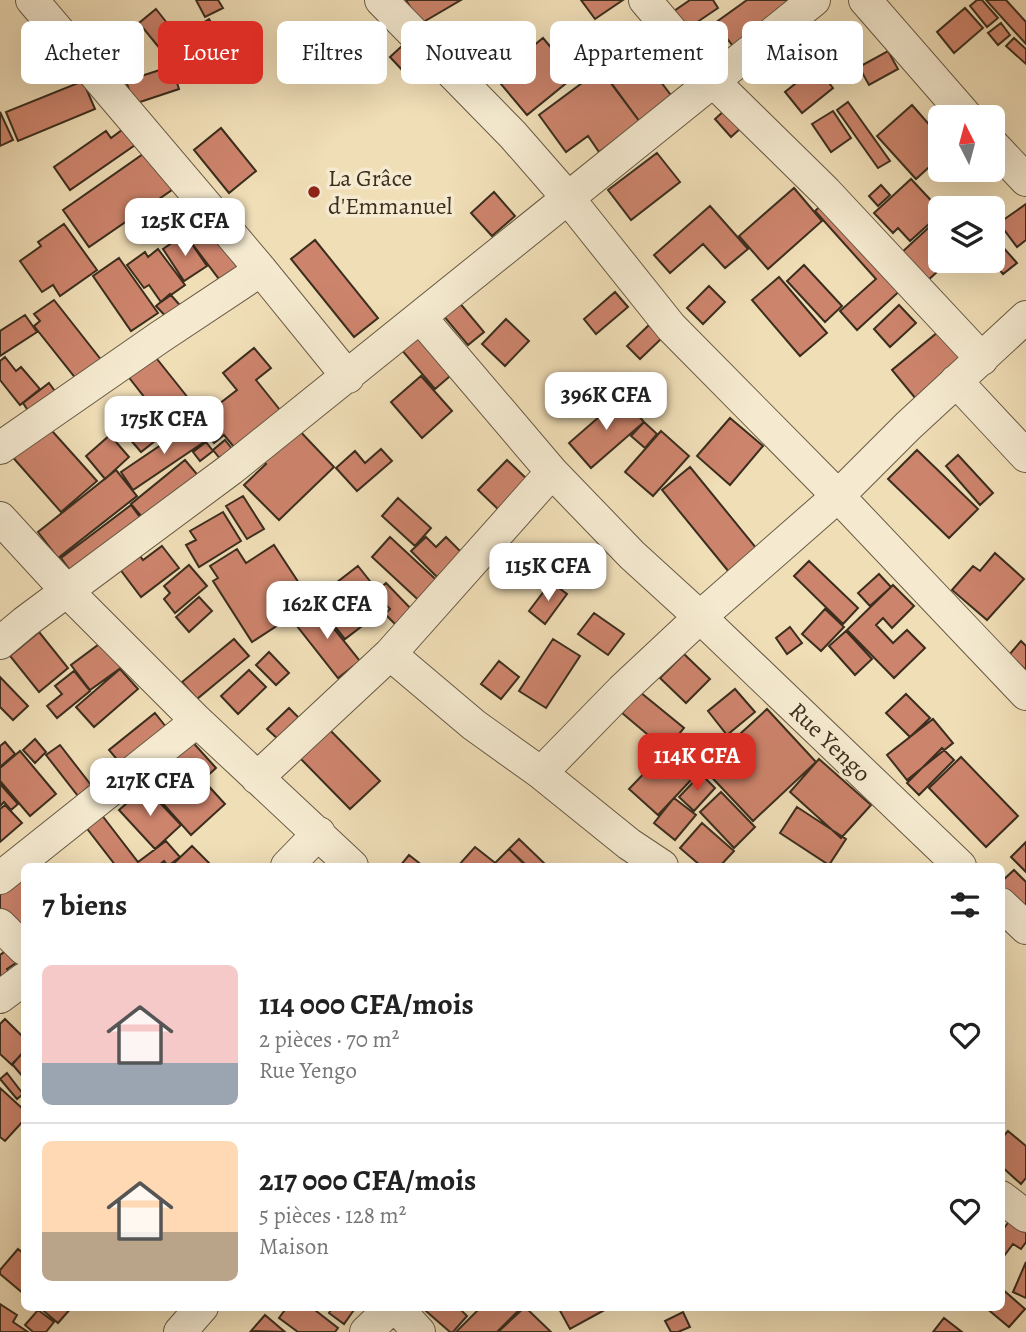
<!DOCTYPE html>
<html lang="fr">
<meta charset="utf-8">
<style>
body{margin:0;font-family:Alegreya,serif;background:#f6f6f6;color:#222;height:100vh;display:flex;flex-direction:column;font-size:26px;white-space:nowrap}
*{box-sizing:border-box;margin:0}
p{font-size:23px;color:#767676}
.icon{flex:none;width:38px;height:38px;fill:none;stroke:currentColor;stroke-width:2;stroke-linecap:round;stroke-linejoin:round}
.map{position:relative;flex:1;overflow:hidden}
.details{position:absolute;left:21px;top:863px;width:984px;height:448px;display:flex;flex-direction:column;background:#fff;border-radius:10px;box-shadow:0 7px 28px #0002}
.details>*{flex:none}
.guide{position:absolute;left:21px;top:21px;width:985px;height:63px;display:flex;gap:14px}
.needle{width:46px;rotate:354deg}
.buttons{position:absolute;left:928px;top:105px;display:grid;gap:14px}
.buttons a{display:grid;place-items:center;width:77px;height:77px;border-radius:10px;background:#fff;box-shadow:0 7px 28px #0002;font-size:35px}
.price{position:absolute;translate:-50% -60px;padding:0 16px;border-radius:14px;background:#fff;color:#222;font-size:23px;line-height:46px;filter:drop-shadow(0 2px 4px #0008)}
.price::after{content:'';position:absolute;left:50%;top:42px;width:21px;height:16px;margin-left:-10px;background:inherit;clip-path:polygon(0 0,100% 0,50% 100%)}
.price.selected{background:#d93025;color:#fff}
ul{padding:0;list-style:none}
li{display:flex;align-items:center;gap:21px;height:175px;padding:0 21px}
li+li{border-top:2px solid #e0e0e0}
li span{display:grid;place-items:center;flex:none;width:196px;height:140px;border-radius:10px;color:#555}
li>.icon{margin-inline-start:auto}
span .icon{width:84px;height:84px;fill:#fffc;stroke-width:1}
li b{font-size:30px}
h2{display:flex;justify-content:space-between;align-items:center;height:84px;padding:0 21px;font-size:30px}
.tag{padding:0 24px;border-radius:10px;background:#fff;box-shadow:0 7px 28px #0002;font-size:24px;line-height:63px}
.tag.selected{background:#d93025;color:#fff}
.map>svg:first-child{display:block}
.building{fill:#cd846c;stroke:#3b2e1e;stroke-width:2}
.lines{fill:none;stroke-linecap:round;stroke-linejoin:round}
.street-casing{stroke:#685a44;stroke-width:34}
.street{stroke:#f5ead0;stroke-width:32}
.poi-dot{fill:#8f2418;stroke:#f5ead0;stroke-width:2.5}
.labels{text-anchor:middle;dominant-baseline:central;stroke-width:7;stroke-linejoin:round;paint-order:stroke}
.poi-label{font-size:24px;fill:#3b2e1e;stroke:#f5ead0;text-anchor:start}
.street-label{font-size:24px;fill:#3b2e1e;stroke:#f5ead0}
</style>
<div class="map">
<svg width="1026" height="1332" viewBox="0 0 1026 1332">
<rect width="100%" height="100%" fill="#f0deb7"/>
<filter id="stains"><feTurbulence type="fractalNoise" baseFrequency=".00286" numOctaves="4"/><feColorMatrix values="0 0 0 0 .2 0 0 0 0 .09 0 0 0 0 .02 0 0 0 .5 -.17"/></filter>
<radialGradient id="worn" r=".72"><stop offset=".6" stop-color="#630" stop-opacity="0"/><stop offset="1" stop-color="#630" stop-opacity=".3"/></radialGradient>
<path class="building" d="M 196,0 L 218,0 L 223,8 L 205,17 Z
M 406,0 L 461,0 L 420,24 Z
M 581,0 L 623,0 L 595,19 Z
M 690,0 L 713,0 L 718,8 L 687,29 L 674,11 Z
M 747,0 L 794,0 L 736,50 L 715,23 Z
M 977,0 L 982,0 L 998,18 L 987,27 L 970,6 Z
M 986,0 L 1006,0 L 1026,22 L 1026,44 Z
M 965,8 L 983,28 L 954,53 L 937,32 Z
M 156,9 L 178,37 L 161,50 L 139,23 Z
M 209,19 L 231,55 L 212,66 L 191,30 Z
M 1001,23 L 1010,35 L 998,45 L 988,33 Z
M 464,26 L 490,57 L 472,72 L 447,40 Z
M 42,31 L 64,56 L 49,69 L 27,44 Z
M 543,38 L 575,76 L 527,115 L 495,77 Z
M 1014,38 L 1026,49 L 1026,64 L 1006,46 Z
M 402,46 L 416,61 L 404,72 L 390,57 Z
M 888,51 L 898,69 L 869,85 L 859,67 Z
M 643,58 L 673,98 L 640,122 L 610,82 Z
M 172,66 L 179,89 L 134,104 L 126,81 Z
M 601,69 L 640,122 L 599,152 L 588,136 L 566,152 L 539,115 Z
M 810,72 L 819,83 L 825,78 L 833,88 L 802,113 L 785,92 Z
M 83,81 L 95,109 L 18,141 L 6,112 Z
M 848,102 L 890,161 L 878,168 L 837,110 Z
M 912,105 L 940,137 L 940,157 L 916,179 L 877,136 Z
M 725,110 L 741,128 L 731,137 L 715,119 Z
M 833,111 L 851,138 L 831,152 L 812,124 Z
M 0,112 L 13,140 L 0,146 Z
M 126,127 L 138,143 L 70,190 L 54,167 L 106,131 L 111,138 Z
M 221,128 L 256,171 L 229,193 L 194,150 Z
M 146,152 L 172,190 L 89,247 L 63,210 Z
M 657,153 L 680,182 L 631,220 L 608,190 Z
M 911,179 L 940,210 L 940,214 L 910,241 L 898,228 L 893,233 L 874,213 Z
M 881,185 L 890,195 L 878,206 L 869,196 Z
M 794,188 L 822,221 L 768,269 L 739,236 Z
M 494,192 L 515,216 L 492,236 L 471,213 Z
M 825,202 L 904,287 L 857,330 L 840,311 L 876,279 L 815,211 Z
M 1026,204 L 1026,240 L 1017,247 L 999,223 Z
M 710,206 L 748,249 L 725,268 L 703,244 L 670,273 L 654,255 Z
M 199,211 L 245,272 L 225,287 L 187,237 L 192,233 L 184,223 Z
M 940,217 L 940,261 L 949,261 L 926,282 L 900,254 Z
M 64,224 L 97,270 L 60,296 L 53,285 L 42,292 L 20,261 L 41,246 L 38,242 Z
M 185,234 L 207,266 L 184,281 L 163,249 Z
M 315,240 L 378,318 L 354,337 L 291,259 Z
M 1001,245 L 1017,263 L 1003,274 L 992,261 L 992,253 Z
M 158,249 L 185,285 L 161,302 L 149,285 L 144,288 L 127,265 L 145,252 L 148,257 Z
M 119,258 L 158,313 L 131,331 L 93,276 Z
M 804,265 L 842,306 L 825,322 L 787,281 Z
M 779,277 L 827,333 L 800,356 L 752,300 Z
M 709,286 L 725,302 L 703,324 L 687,308 Z
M 615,292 L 628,307 L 596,334 L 584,319 Z
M 170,294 L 185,311 L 172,323 L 156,306 Z
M 54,300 L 106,366 L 81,385 L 34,326 L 40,321 L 34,314 Z
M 458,301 L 484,332 L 468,345 L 442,314 Z
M 899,305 L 916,323 L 890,347 L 874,329 Z
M 25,315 L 37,332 L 0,356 L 0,331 Z
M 506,319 L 529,341 L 505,366 L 482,344 Z
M 649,325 L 662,338 L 640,359 L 627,346 Z
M 422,330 L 456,371 L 435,389 L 400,348 Z
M 938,332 L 962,360 L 916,399 L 892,370 Z
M 254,348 L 271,368 L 256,380 L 280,410 L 234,447 L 224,435 L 214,443 L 197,421 L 237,390 L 223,373 Z
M 153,354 L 201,414 L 174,435 L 127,375 Z
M 5,357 L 16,371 L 21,367 L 40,389 L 20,405 L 0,380 L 0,361 Z
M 421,376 L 452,411 L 422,438 L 391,402 Z
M 49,383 L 60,398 L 33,418 L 23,403 Z
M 622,397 L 644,422 L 591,468 L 569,443 Z
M 141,404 L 165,433 L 141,452 L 117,424 Z
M 730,418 L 763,446 L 730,485 L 697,456 Z
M 44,422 L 97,481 L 61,512 L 9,453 Z
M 195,422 L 207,440 L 133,490 L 121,472 Z
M 644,422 L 657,434 L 645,448 L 631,436 Z
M 295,426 L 334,467 L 279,520 L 244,485 L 266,464 L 261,459 Z
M 661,431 L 689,456 L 653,496 L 625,472 Z
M 110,435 L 129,457 L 105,479 L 86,456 Z
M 225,440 L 237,455 L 225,465 L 213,450 Z
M 206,442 L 213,451 L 200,461 L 193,452 Z
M 381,449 L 392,461 L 357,491 L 336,468 L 355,451 L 365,463 Z
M 917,450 L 978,509 L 949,538 L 888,479 Z
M 958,455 L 993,493 L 980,505 L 946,466 Z
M 185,460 L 201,479 L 147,523 L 131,504 Z
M 507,460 L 531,483 L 501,512 L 478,490 Z
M 690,467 L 757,549 L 729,572 L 662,490 Z
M 116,470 L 137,496 L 58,558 L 38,532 Z
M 243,496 L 264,529 L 247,539 L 226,506 Z
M 398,498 L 431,528 L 415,546 L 382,516 Z
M 131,505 L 145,524 L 75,577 L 61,558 Z
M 223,512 L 241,541 L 199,567 L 186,545 L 196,540 L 190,531 Z
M 390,537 L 444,587 L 426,607 L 372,557 Z
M 426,537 L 436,547 L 446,537 L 462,553 L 437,577 L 411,551 Z
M 508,541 L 538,564 L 523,584 L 493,560 Z
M 274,545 L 312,603 L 252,642 L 213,581 L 218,578 L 210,566 L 237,549 L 246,563 Z
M 162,546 L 179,568 L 141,597 L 116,564 L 135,549 L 143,560 Z
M 995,553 L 1024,579 L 987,620 L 952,590 L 973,566 L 980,571 Z
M 809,561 L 858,608 L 843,624 L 794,576 Z
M 189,565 L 207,586 L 175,613 L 164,599 L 170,593 L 164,586 Z
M 358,566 L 377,590 L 354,608 L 366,623 L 345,639 L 314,600 Z
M 879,574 L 891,587 L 870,606 L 858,593 Z
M 551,582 L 567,594 L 545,624 L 529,611 Z
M 386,583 L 415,613 L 399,628 L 385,614 L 390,609 L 375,593 Z
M 893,585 L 914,606 L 892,628 L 883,618 L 876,625 L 893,643 L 907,630 L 925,648 L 894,678 L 847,630 Z
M 199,597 L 212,611 L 189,632 L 176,617 Z
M 315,605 L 360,661 L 338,678 L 293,621 Z
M 825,609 L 844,627 L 821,651 L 802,634 Z
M 594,613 L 624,634 L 608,655 L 578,634 Z
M 790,627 L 802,643 L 787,654 L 776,638 Z
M 846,631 L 872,659 L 855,675 L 829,646 Z
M 39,632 L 68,668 L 39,692 L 10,656 Z
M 234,639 L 249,656 L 197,699 L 182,682 Z
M 553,639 L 580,656 L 546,708 L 519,691 Z
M 1021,641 L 1026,646 L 1026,670 L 1009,655 Z
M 102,642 L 122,667 L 90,690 L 71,665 Z
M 269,652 L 289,673 L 276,685 L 256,665 Z
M 684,654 L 710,679 L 686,703 L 660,678 Z
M 499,661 L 519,677 L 501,699 L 481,684 Z
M 120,669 L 138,689 L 94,727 L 76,707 Z
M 249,670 L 266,687 L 238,714 L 221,696 Z
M 74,671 L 90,691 L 57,718 L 47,706 L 62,694 L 55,686 Z
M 0,677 L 28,706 L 13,720 L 0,707 Z
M 735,689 L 755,712 L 727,735 L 708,711 Z
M 640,692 L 684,728 L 666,750 L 622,713 Z
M 906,694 L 930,718 L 910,737 L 886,713 Z
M 289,708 L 300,719 L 279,740 L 267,729 Z
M 767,709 L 816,762 L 753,821 L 703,768 Z
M 155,713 L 170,732 L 125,769 L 109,750 Z
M 933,719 L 953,743 L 907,780 L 887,755 Z
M 325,725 L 380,781 L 350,809 L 295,753 Z
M 188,737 L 216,768 L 203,780 L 225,804 L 191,835 L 141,779 Z
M 679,737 L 707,763 L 658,815 L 629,789 Z
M 35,739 L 46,752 L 35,763 L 23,750 Z
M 5,742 L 15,754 L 0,767 L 0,746 Z
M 60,745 L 91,785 L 78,796 L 46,755 Z
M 942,748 L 954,760 L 919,795 L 907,783 Z
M 20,751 L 56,794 L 30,816 L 0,781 L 0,768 Z
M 961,757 L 1018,816 L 986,847 L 929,788 Z
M 819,759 L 871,805 L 841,838 L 790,792 Z
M 701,774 L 715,788 L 694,811 L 679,797 Z
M 0,784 L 18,804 L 11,810 L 4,802 L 0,806 Z
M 145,787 L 181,825 L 155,849 L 119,810 Z
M 721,792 L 755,827 L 734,848 L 700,812 Z
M 674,798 L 696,815 L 675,840 L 654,823 Z
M 5,805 L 22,823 L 0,842 L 0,809 Z
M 797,807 L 846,839 L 829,865 L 780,833 Z
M 101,814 L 138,862 L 166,841 L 180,857 L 168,866 L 164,861 L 158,866 L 116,866 L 85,826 Z
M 702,823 L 734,851 L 720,866 L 701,866 L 680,848 Z
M 519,839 L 547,866 L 526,866 L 509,849 Z
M 1026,842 L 1026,872 L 1011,857 Z
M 192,846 L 212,866 L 171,866 Z
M 475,847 L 499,866 L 458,866 Z
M 509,849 L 524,863 L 521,866 L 497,866 L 494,864 Z
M 409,855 L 423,866 L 400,866 Z
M 24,866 L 24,930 L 0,916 L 0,894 Z
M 1014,870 L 1026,882 L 1026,913 L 1001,887 L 1001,882 Z
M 7,950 L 16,963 L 7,969 L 13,978 L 0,988 L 0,955 Z
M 5,1019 L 24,1038 L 24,1051 L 12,1065 L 0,1054 L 0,1024 Z
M 24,1052 L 24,1078 L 12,1064 Z
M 7,1073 L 23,1094 L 17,1099 L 0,1079 Z
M 0,1088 L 24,1110 L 24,1120 L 5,1141 L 0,1137 Z
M 1008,1131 L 1026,1146 L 1026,1178 L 1021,1184 L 1001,1166 L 1001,1139 Z
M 1011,1219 L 1026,1229 L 1026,1242 L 1021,1249 L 1013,1244 L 1001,1260 L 1001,1232 Z
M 18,1249 L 24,1254 L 24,1294 L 0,1274 L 0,1270 Z
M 1026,1262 L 1026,1298 L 1013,1292 Z
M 1001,1288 L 1025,1309 L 1009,1327 L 985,1307 L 1001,1307 Z
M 0,1304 L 17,1315 L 13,1322 L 28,1332 L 0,1332 Z
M 39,1307 L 72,1307 L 58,1323 Z
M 287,1307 L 311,1307 L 338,1328 L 335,1332 L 298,1332 L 279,1318 Z
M 333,1307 L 356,1307 L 344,1324 L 329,1313 Z
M 429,1307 L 458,1307 L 467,1316 L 453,1332 L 450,1332 L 426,1311 Z
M 481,1307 L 517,1307 L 519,1310 L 497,1332 L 456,1332 Z
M 525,1307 L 551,1332 L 498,1332 Z
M 558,1307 L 610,1307 L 570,1329 Z
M 38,1310 L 54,1322 L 46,1332 L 33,1332 L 25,1325 Z
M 683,1312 L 690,1327 L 678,1332 L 671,1332 L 665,1321 Z
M 265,1315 L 285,1332 L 251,1331 Z
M 944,1318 L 962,1332 L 933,1332 Z"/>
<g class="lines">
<g class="street-casing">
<path id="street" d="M 32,0 L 261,270 L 348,377
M 381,0 L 513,135 L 568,198 L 671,327 L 838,496 L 1026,694
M 645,0 L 714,82 L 826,192 L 982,359
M 865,0 L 967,117
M 992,144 L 1026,180
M 421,318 L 552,472 L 632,555 L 700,617 L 960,866
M 956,381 L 1026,456
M 0,448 L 160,337 L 261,270
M 0,518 L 67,591 L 197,721 L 352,866
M 0,643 L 25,622 L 231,469 L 814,0
M 390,654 L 474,725 L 541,773 L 629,844 L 662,866
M 541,773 L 622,690 L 700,617 L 838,496 L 908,426 L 1026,317
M 257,778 L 390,654 L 552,472
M 287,866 L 319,833
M 0,878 L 197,721
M 1001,904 L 1026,928
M 0,925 L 24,949
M 0,997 L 24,979
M 1001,1197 L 1026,1216
M 396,1307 L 419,1332
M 180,1332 L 202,1307
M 366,1332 L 392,1307"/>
</g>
<use href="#street" class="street"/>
</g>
<circle class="poi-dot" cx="314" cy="192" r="7"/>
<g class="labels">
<g class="poi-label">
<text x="328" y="178">La Grâce<tspan x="328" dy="28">d'Emmanuel</tspan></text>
</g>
<g class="street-label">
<text transform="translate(830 742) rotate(44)">Rue Yengo</text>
</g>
</g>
<rect width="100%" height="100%" filter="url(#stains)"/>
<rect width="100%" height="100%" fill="url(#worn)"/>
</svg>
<div class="buttons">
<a><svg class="needle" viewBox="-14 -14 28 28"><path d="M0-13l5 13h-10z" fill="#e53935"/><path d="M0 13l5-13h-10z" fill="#767676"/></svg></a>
<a><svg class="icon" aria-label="layers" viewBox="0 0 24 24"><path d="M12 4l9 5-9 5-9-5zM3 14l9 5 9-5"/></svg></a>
</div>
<b class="price" style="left:185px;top:258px">125K CFA</b>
<b class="price" style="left:606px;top:432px">396K CFA</b>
<b class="price" style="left:164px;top:456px">175K CFA</b>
<b class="price" style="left:548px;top:603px">115K CFA</b>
<b class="price" style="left:327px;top:641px">162K CFA</b>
<b class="price selected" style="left:697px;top:793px">114K CFA</b>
<b class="price" style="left:150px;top:818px">217K CFA</b>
<div class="guide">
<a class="tag">Acheter</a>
<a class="tag selected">Louer</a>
<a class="tag">Filtres</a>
<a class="tag">Nouveau</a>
<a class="tag">Appartement</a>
<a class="tag">Maison</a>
</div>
<section class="details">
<h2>7 biens<svg class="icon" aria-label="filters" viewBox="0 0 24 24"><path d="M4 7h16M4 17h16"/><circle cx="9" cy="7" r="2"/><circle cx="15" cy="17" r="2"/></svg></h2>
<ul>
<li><span style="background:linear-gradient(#f6c9c9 70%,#9aa5b1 0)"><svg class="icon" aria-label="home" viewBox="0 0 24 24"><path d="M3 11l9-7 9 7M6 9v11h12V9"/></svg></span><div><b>114 000 CFA/mois</b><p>2 pièces · 70 m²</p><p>Rue Yengo</p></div><svg class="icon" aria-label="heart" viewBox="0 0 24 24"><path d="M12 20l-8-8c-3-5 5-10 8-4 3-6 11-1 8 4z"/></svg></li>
<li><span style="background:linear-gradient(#ffd9b3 65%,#b9a48a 0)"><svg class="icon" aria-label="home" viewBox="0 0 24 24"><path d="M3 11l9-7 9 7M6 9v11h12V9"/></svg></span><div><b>217 000 CFA/mois</b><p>5 pièces · 128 m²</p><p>Maison</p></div><svg class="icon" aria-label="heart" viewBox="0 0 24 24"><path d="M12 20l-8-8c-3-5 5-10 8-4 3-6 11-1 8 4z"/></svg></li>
</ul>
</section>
</div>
